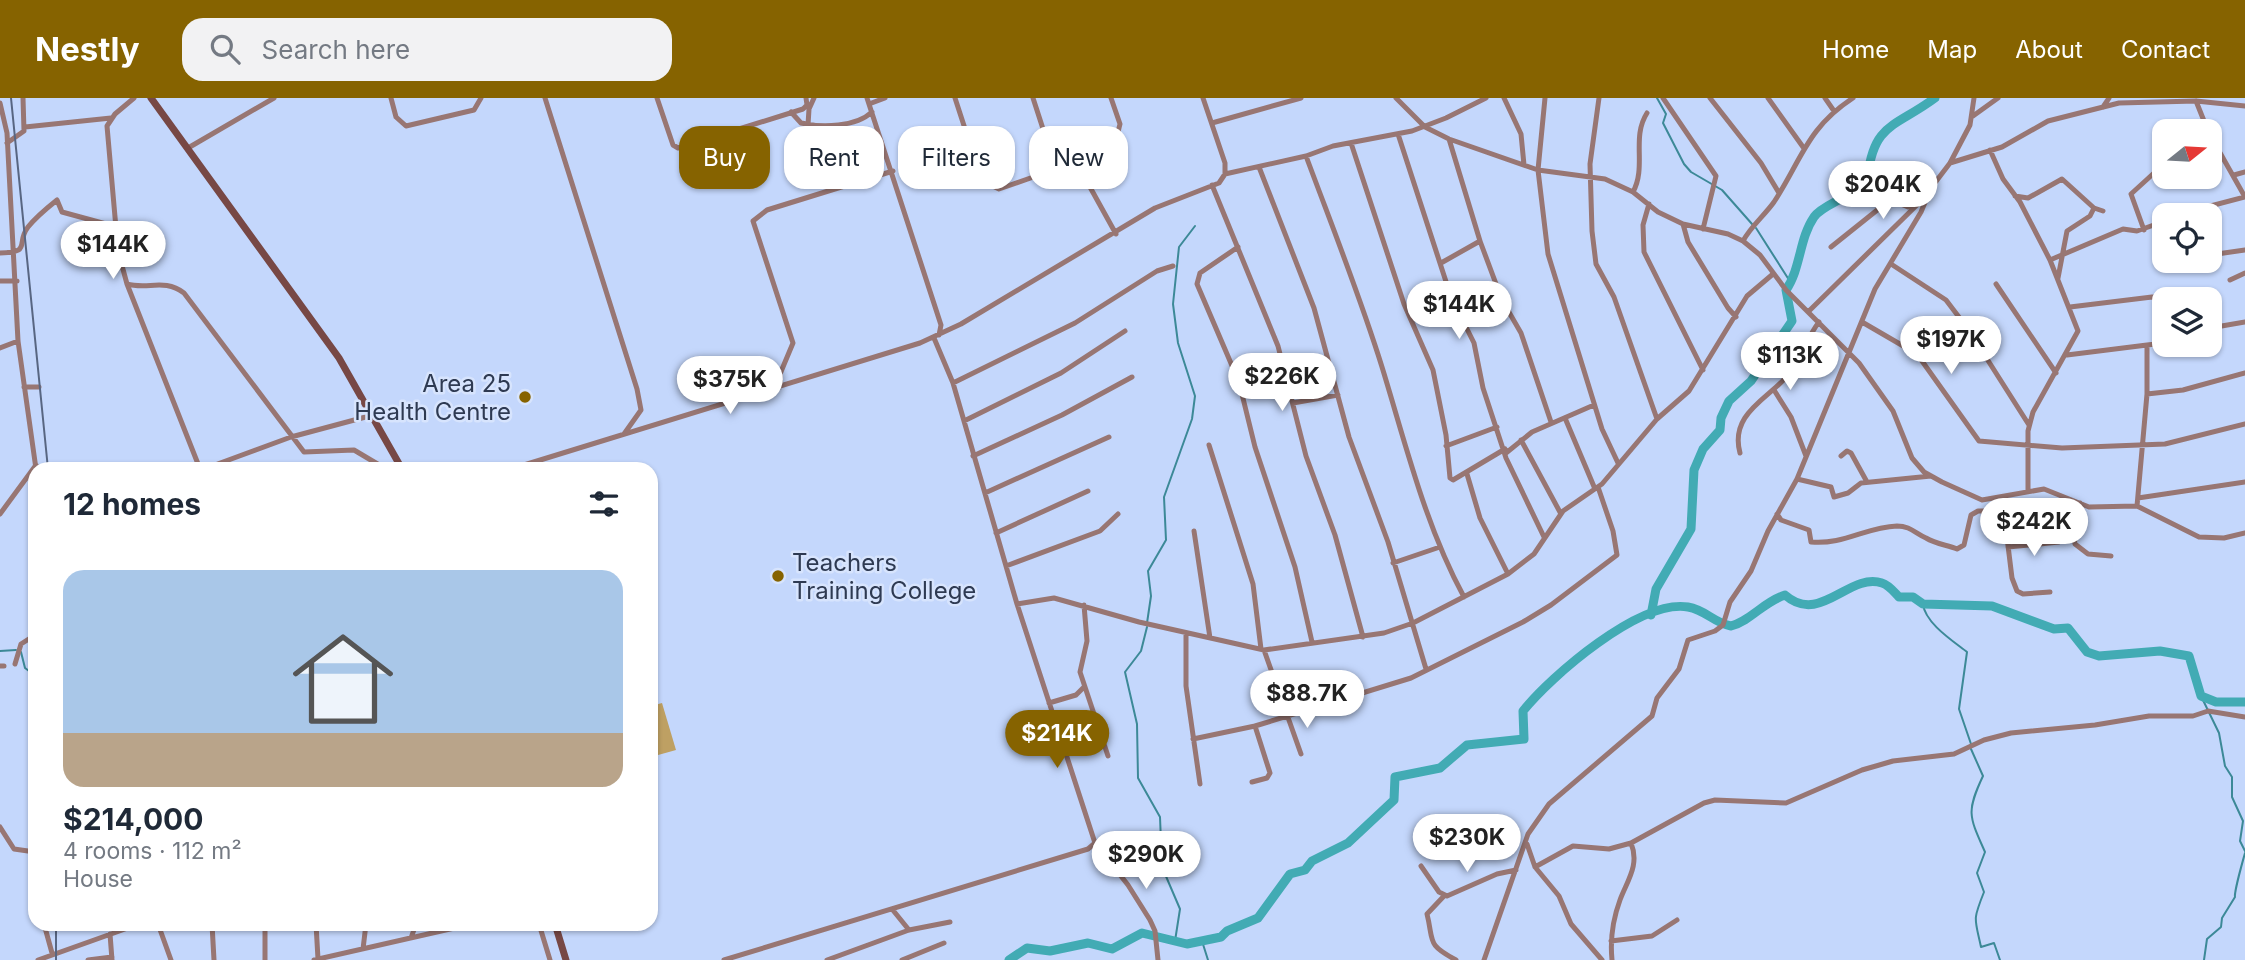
<!DOCTYPE html>
<meta charset="utf-8">
<style>
body{margin:0;font-family:Inter,sans-serif;background:#f2f2f3;color:#1f2937;height:100vh;display:flex;flex-direction:column;font-size:26px;white-space:nowrap}
*{box-sizing:border-box;margin:0}
p{font-size:23px;color:#747a83}
.icon{flex:none;width:38px;height:38px;fill:none;stroke:currentColor;stroke-width:2;stroke-linecap:round;stroke-linejoin:round}
.map{position:relative;flex:1;overflow:hidden}
.sheet{position:absolute;left:28px;top:364px;width:630px;height:469px;display:flex;flex-direction:column;background:#fff;border-radius:21px;box-shadow:0 2px 5px #0004}
.sheet>*{flex:none}
.banner{position:absolute;left:679px;top:28px;width:665px;height:63px;display:flex;gap:14px}
.needle{width:46px;rotate:72deg}
.tools{position:absolute;left:2152px;top:21px;display:grid;gap:14px}
.tools a{display:grid;place-items:center;width:70px;height:70px;border-radius:14px;background:#fff;box-shadow:0 2px 5px #0004;font-size:35px}
.price{position:absolute;translate:-50% -60px;padding:0 16px;border-radius:24px;background:#fff;color:#222;font-size:23px;line-height:46px;filter:drop-shadow(0 2px 4px #0008)}
.price::after{content:'';position:absolute;left:50%;top:42px;width:21px;height:16px;margin-left:-10px;background:inherit;clip-path:polygon(0 0,100% 0,50% 100%)}
.price.active{background:#866300;color:#fff}
ul{padding:0;list-style:none}
li{display:grid;align-content:center;gap:14px;height:371px;padding:0 35px}
li+li{border-top:2px solid #e0e1e3}
li span{display:grid;place-items:center;height:217px;border-radius:21px;color:#555}
li>.icon{margin-inline-start:auto}
span .icon{width:126px;height:126px;fill:#fffc;stroke-width:1}
li b{font-size:30px}
h2{display:flex;justify-content:space-between;align-items:center;height:84px;padding:0 35px;font-size:30px}
.chip{padding:0 24px;border-radius:21px;background:#fff;box-shadow:0 2px 5px #0004;font-size:24px;line-height:63px}
.chip.active{background:#866300;color:#fff}
header{display:flex;align-items:center;gap:42px;box-sizing:border-box;height:98px;padding:0 35px;background:#866300;color:#fff}
header strong{font-size:33px}
nav{display:flex;gap:38px;margin-inline-start:auto;font-size:24px}
.search{width:490px;height:63px;background:#f2f2f3;display:flex;align-items:center;gap:18px;box-sizing:border-box;padding:0 24px;border-radius:21px;color:#747a83;font-size:26px}
.map>svg:first-child{display:block}
.green{fill:#bea063}
.lines{fill:none;stroke-linecap:round;stroke-linejoin:round}
.stream{stroke:#3c8997;stroke-width:2}
.river{stroke:#42abb4;stroke-width:9}
.minor{stroke:#987673;stroke-width:5}
.secondary{stroke:#774845;stroke-width:7}
.rail{stroke:#586682;stroke-width:2}
.poi-dot{fill:#866300;stroke:#d7e4fd;stroke-width:2.5}
.labels{text-anchor:middle;dominant-baseline:central;stroke-width:5;stroke-linejoin:round;paint-order:stroke}
.poi-label{font-size:24px;fill:#2e3a52;stroke:#d7e4fd;text-anchor:end}
</style>
<header>
<strong>Nestly</strong>
<div class="search"><svg class="icon" aria-label="search" viewBox="0 0 24 24"><circle cx="10" cy="10" r="6"/><path d="M15 15l6 6"/></svg>Search here</div>
<nav><a>Home</a><a>Map</a><a>About</a><a>Contact</a></nav>
</header>
<div class="map">
<svg width="2245" height="862" viewBox="0 0 2245 862">
<rect width="100%" height="100%" fill="#c4d7fc"/>
<path class="green" d="M 662,605 L 676,652 L 651,659 L 651,608 Z"/>
<g class="lines">
<path class="stream" d="M 1657,0 L 1666,16 L 1663,25 L 1684,66 L 1691,74 L 1722,92 L 1752,126
M 1756,130 L 1791,185
M 1923,506 C 1925,525 1953,543 1967,554 L 1959,611 L 1971,646
M 1147,525 L 1151,498 L 1148,473 L 1166,442 L 1164,399 L 1192,321 L 1195,298 L 1178,245 L 1173,206 L 1179,149 L 1195,128
M 1147,529 L 1141,553 L 1125,574 L 1137,626 L 1138,680 L 1160,719 L 1162,769 L 1180,811 L 1175,843
M 0,553 L 16,552
M 21,554 L 25,570 L 33,576
M 2201,598 L 2219,635 L 2225,668 L 2232,679 L 2232,699 L 2243,723 L 2240,743 L 2245,753
M 1971,651 L 1983,678 C 1966,714 1969,718 1985,754 L 1977,775 L 1984,794 C 1972,824 1975,820 1981,849 L 1994,845 L 2000,862
M 1202,843 L 1208,862
M 2204,862 L 2207,841 L 2221,829 L 2222,820 L 2235,799 C 2234,795 2243,762 2245,755"/>
<path class="river" d="M 1651,517 L 1656,491 L 1691,431 L 1694,372 L 1703,351 L 1720,332 L 1721,320 L 1729,303 L 1751,283 L 1792,223 L 1786,192 C 1801,170 1799,141 1814,119 C 1822,108 1841,103 1851,94 L 1852,88 L 1868,77 C 1874,25 1896,29 1935,0
M 1009,862 L 1027,850 L 1050,853 L 1088,845 L 1112,851 L 1142,835 L 1187,846 L 1221,839 L 1227,833 L 1258,820 L 1290,776 L 1305,772 L 1312,763 L 1348,745 L 1394,702 L 1395,679 L 1440,670 L 1467,647 L 1524,641 L 1523,613 C 1551,578 1640,501 1688,509 C 1706,512 1714,525 1731,528 C 1752,522 1763,504 1785,497 C 1820,528 1849,474 1882,485 C 1889,487 1894,494 1899,499 L 1913,499 L 1923,506 L 1992,508 L 2054,531 L 2068,530 L 2087,554 L 2099,558 L 2160,553 L 2189,558 L 2201,598 L 2216,604 L 2245,604"/>
<path class="minor" d="M 134,0 L 115,16 L 107,28 L 118,153 L 127,186 L 200,371
M 391,0 L 396,19 L 406,28 L 474,12 L 481,0
M 545,0 L 637,291 L 641,312 L 624,336
M 657,0 L 673,47 L 678,50 L 803,11 L 807,7 L 806,0
M 867,0 L 941,227 L 939,237
M 955,0 L 982,83 L 999,91 L 1056,71 L 1116,42 L 1120,26 L 1111,0
M 1033,0 L 1056,71
M 1203,0 L 1225,65 L 1225,76
M 1396,0 L 1425,29 L 1449,41 L 1538,72 L 1605,81 L 1633,94 L 1658,114 L 1683,126 L 1728,136 L 1743,143 L 1760,157 L 1786,192 L 1859,265 L 1893,313 L 1912,360 L 1924,374 L 1942,384 L 1982,402 L 2044,391 L 2089,409 L 2137,408 L 2199,439 L 2224,440 L 2245,435
M 1504,0 L 1521,36 L 1524,67
M 1545,0 L 1538,72 L 1548,156 L 1602,331 L 1618,365
M 1599,0 L 1590,66 L 1592,133 L 1596,166 L 1614,199 L 1657,321
M 1663,0 L 1716,78 L 1703,131
M 1710,0 L 1761,65 L 1779,95
M 1768,0 L 1803,49
M 1825,0 L 1834,13
M 2196,3 L 2208,33
M 0,5 L 7,35 L 18,243 L 36,371
M 869,6 L 885,0
M 2103,9 L 2109,0
M 791,14 L 801,25 C 822,30 856,29 872,14
M 1973,18 L 1998,0
M 1212,25 L 1301,0
M 808,27 L 809,11 L 814,0
M 25,29 L 111,20
M 1398,36 L 1451,199 L 1474,245 L 1483,290 L 1506,360 L 1544,439
M 2210,37 L 2245,99
M 1449,41 L 1480,143 L 1502,202 L 1521,235 L 1551,324
M 7,45 L 24,33 L 23,0
M 1351,45 L 1404,206 L 1433,272 L 1446,337 L 1450,380 L 1453,382 L 1505,351
M 188,50 L 274,0
M 1990,52 L 2003,81 L 2020,104 L 2050,162 L 2078,233 L 2033,314 L 2028,333 L 2028,392
M 1306,58 C 1332,128 1360,198 1382,269 C 1406,347 1425,427 1464,499
M 1075,62 L 1116,136
M 1950,65 L 1970,27 L 1974,0
M 1259,69 L 1314,210 L 1349,339 L 1388,444 L 1426,571
M 2234,77 L 2245,74
M 1212,87 L 1278,248 L 1306,358 L 1335,437 L 1363,539
M 1633,94 C 1647,68 1631,40 1647,15
M 2015,98 L 2028,100 L 2062,81 L 2094,110 L 2103,113
M 1649,106 L 1643,127 L 1644,154 L 1703,272
M 2176,117 L 2245,99
M 1683,126 L 1688,144 L 1728,210 L 1736,219
M 2144,132 L 2131,96 L 2165,65
M 1743,143 C 1751,128 1764,118 1774,104 C 1802,61 1807,30 1853,0
M 1238,149 L 1200,175 L 1197,186 L 1239,284 L 1255,349 L 1295,469 L 1312,544
M 1831,149 L 1886,105 L 1896,104 L 1908,109 L 1916,104
M 0,155 C 33,154 15,146 28,129 C 36,119 47,110 57,102 L 62,114 L 106,126 L 111,147 L 118,153
M 2210,157 L 2245,152
M 2050,162 L 2123,131 L 2137,133 L 2165,123
M 1441,165 L 1480,143
M 1891,166 L 1946,202 L 1968,231 L 2029,327
M 2058,180 L 2067,133 L 2090,118 L 2094,110
M 2230,182 L 2245,175
M 0,183 L 17,183
M 127,186 C 148,192 164,180 184,195 L 304,354 L 354,352 L 386,371
M 1996,186 L 2056,275
M 2070,209 L 2152,199 L 2204,201
M 1809,213 L 1924,100
M 1862,224 L 1917,256 L 1979,343 L 2062,350 L 2165,346 L 2245,326
M 2210,230 L 2245,224
M 0,250 L 18,243
M 2067,257 L 2147,247
M 953,285 L 1075,225 L 1157,173 L 1173,168
M 24,289 L 39,289
M 780,289 L 780,276 L 793,245 L 753,123 L 767,112 L 893,73
M 1774,292 L 1791,319 L 1806,358
M 2147,296 L 2183,292 L 2245,275
M 1293,305 L 1338,297
M 1565,320 L 1595,391
M 964,323 L 1061,275 L 1125,233
M 1521,342 L 1561,416
M 1209,347 L 1253,486 L 1261,551
M 1446,348 L 1497,329
M 1506,355 L 1532,334 L 1594,307
M 1740,355 C 1729,315 1770,300 1789,276 C 1802,260 1807,239 1819,224
M 973,358 L 1062,317 L 1132,279
M 1841,358 L 1847,353 L 1851,355 L 1867,384
M 204,371 L 291,339 L 373,317
M 511,371 L 920,245 L 961,226 L 1155,110 L 1219,85 L 1225,76 L 1306,58 L 1333,48 L 1412,33 L 1446,20 L 1486,0
M 1467,376 L 1480,420 L 1508,476
M 1797,381 L 1831,389 L 1834,399 L 1848,395 L 1861,385 L 1931,378
M 985,395 L 1109,339
M 2138,400 L 2245,384
M 2080,405 L 2073,432 L 2075,446 L 2088,456 L 2111,458
M 2003,407 L 2012,480 L 2017,493 L 2023,496 L 2050,494
M 2137,408 L 2147,296 L 2147,247 L 2165,245
M 0,416 L 36,367
M 1777,416 L 1781,422 L 1809,432 L 1811,444 C 1844,447 1866,429 1897,428 C 1910,428 1915,435 1926,440 C 1936,446 1947,447 1957,451 L 1964,447 L 1971,417 L 1978,413 L 1996,413 L 2003,406
M 1194,433 L 1210,540
M 996,435 L 1088,393
M 2008,449 L 2059,444
M 1393,465 L 1440,449
M 1006,468 L 1100,433 L 1118,416
M 1017,506 L 1054,500 L 1139,524 L 1264,552 L 1384,535 L 1413,525 L 1508,476 L 1534,456 L 1563,413 L 1602,386 L 1657,321 L 1689,293 L 1747,198 L 1773,176
M 1084,507 L 1087,543 L 1080,574 L 1108,658
M 1186,536 L 1186,588 L 1200,686
M 1264,552 L 1301,656
M 15,566 L 21,546 L 35,537
M 0,568 L 4,568
M 1049,605 L 1076,597 L 1084,589
M 1193,641 L 1255,628 L 1411,580 L 1523,524 L 1551,507 L 1617,457 L 1613,433 L 1598,389
M 1252,684 L 1267,680 L 1270,675 L 1255,628
M 0,729 L 14,751 L 35,754
M 1095,745 L 1128,787 L 1150,822 L 1155,833 L 1158,862
M 1527,746 L 1535,769 L 1559,798 L 1571,826 L 1602,862
M 1421,768 L 1439,794 L 1447,798 L 1497,776 L 1516,772
M 1535,769 L 1573,748 L 1609,751 L 1631,745 L 1704,705 L 1715,702 L 1786,705 L 1862,672 L 1893,663 L 1954,656 L 1984,642 L 2011,635 L 2095,627 L 2149,618 L 2193,618 L 2208,613 L 2245,619
M 1444,798 L 1427,816 C 1434,844 1426,846 1456,862
M 892,811 L 909,832
M 44,826 L 52,855
M 158,826 L 171,862
M 212,826 L 214,862
M 265,826 L 265,862
M 316,826 L 318,861
M 539,826 L 550,862
M 110,836 L 112,862
M 411,840 L 416,826
M 1611,843 L 1652,838 L 1677,822
M 363,851 L 366,826
M 38,862 L 139,826
M 88,862 L 112,859
M 314,862 L 472,826
M 724,862 L 1088,751 L 1095,745 L 1017,506 L 953,285 L 934,240
M 827,862 L 909,832 L 950,824
M 902,862 L 944,845
M 1484,862 L 1528,736 L 1549,706 L 1652,618 L 1657,600 L 1679,571 L 1688,542 L 1715,533 L 1723,527 L 1730,504 L 1751,473 L 1768,433 L 1797,381 L 1875,191 L 1921,114 L 1931,90 L 1950,65 L 2002,49 L 2048,23 L 2119,5 L 2196,3 L 2245,8
M 1612,862 C 1610,842 1613,821 1620,802 C 1627,783 1640,767 1631,745"/>
<path class="secondary" d="M 151,0 L 339,260 L 402,371
M 555,826 L 566,862"/>
<path class="rail" d="M 11,0 L 48,371
M 56,862 L 56,826"/>
</g>
<g class="poi-dot">
<circle cx="525" cy="299" r="7"/>
<circle cx="778" cy="478" r="7"/>
</g>
<g class="labels">
<g class="poi-label">
<text x="511" y="285">Area 25<tspan x="511" dy="28">Health Centre</tspan></text>
<text x="792" y="464" text-anchor="start">Teachers<tspan x="792" dy="28">Training College</tspan></text>
</g>
</g>
</svg>
<div class="tools">
<a><svg class="needle" viewBox="-14 -14 28 28"><path d="M0-13l5 13h-10z" fill="#e53935"/><path d="M0 13l5-13h-10z" fill="#747a83"/></svg></a>
<a><svg class="icon" aria-label="locate" viewBox="0 0 24 24"><circle cx="12" cy="12" r="6"/><path d="M12 2v4M12 18v4M2 12h4M18 12h4"/></svg></a>
<a><svg class="icon" aria-label="layers" viewBox="0 0 24 24"><path d="M12 4l9 5-9 5-9-5zM3 14l9 5 9-5"/></svg></a>
</div>
<b class="price" style="left:1883px;top:123px">$204K</b>
<b class="price" style="left:113px;top:183px">$144K</b>
<b class="price" style="left:1459px;top:243px">$144K</b>
<b class="price" style="left:1951px;top:278px">$197K</b>
<b class="price" style="left:1790px;top:294px">$113K</b>
<b class="price" style="left:1282px;top:315px">$226K</b>
<b class="price" style="left:730px;top:318px">$375K</b>
<b class="price" style="left:2034px;top:460px">$242K</b>
<b class="price" style="left:1307px;top:632px">$88.7K</b>
<b class="price active" style="left:1057px;top:672px">$214K</b>
<b class="price" style="left:1467px;top:776px">$230K</b>
<b class="price" style="left:1146px;top:793px">$290K</b>
<div class="banner">
<a class="chip active">Buy</a>
<a class="chip">Rent</a>
<a class="chip">Filters</a>
<a class="chip">New</a>
</div>
<section class="sheet">
<h2>12 homes<svg class="icon" aria-label="filters" viewBox="0 0 24 24"><path d="M4 7h16M4 17h16"/><circle cx="9" cy="7" r="2"/><circle cx="15" cy="17" r="2"/></svg></h2>
<ul>
<li><span style="background:linear-gradient(#a9c7e8 75%,#b9a48a 0)"><svg class="icon" aria-label="home" viewBox="0 0 24 24"><path d="M3 11l9-7 9 7M6 9v11h12V9"/></svg></span><div><b>$214,000</b><p>4 rooms · 112 m²</p><p>House</p></div></li>
</ul>
</section>
</div>
